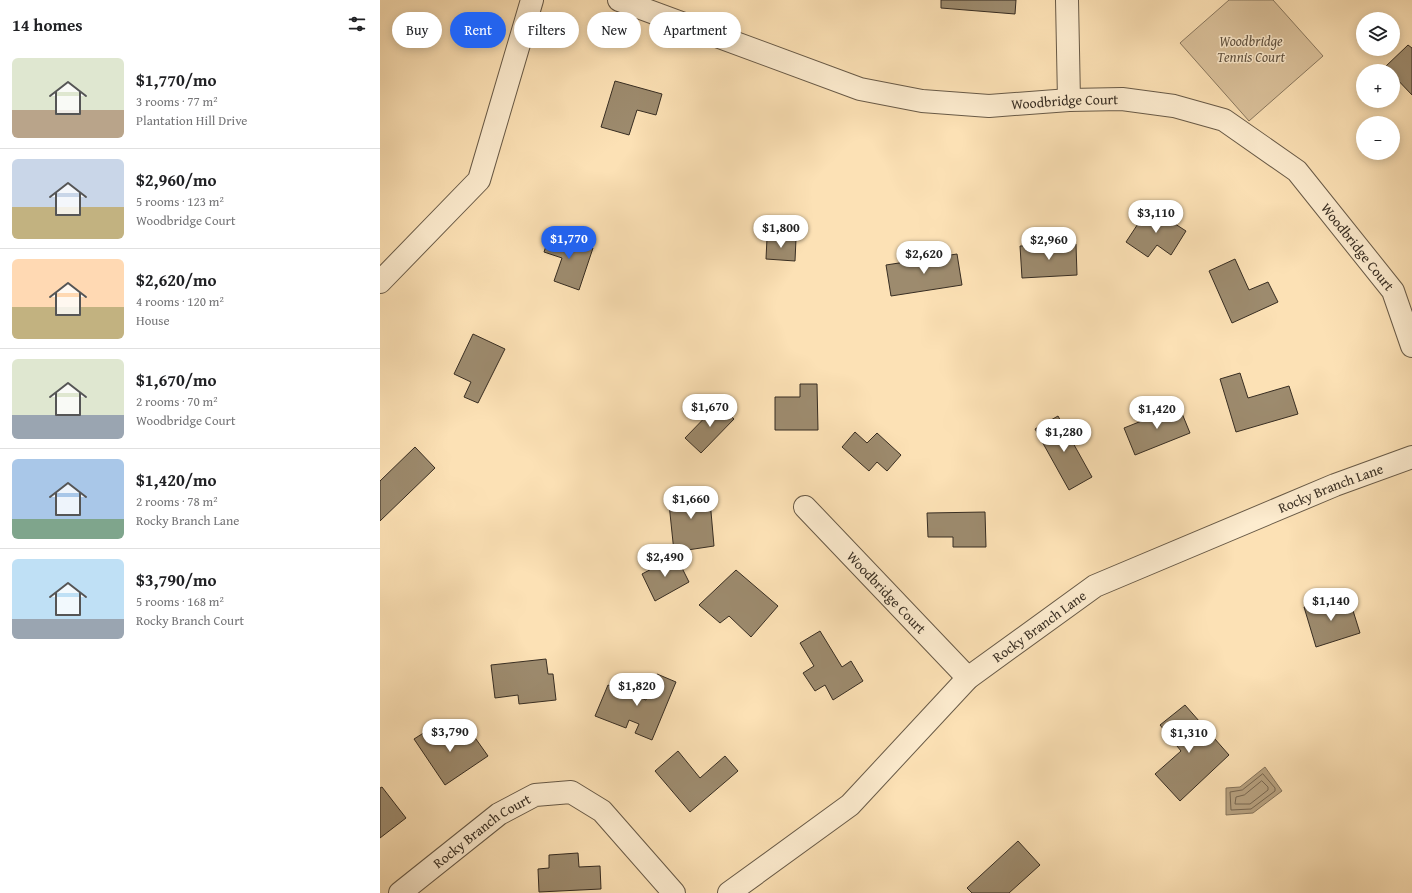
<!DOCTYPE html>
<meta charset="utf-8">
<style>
body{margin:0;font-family:"Gentium Book Plus",serif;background:#f2f2f2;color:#202124;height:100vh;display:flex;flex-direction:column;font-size:15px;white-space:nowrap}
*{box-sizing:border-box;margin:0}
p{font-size:13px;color:#757577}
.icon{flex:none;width:22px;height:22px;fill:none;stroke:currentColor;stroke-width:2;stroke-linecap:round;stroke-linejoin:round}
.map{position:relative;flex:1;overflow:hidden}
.side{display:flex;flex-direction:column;background:#fff;width:380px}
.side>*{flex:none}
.banner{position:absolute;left:12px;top:12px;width:380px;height:36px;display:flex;gap:8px}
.tools{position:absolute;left:976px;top:12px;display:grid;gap:8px}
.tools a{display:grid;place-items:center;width:44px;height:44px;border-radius:50%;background:#fff;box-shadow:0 2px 10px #0003;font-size:20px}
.price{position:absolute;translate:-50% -34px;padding:0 9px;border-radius:14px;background:#fff;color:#222;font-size:13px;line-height:26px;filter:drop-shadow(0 1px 2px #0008)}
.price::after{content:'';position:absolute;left:50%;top:24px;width:12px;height:9px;margin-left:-6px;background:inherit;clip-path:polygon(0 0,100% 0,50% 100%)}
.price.current{background:#2563eb;color:#fff}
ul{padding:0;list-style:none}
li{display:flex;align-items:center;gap:12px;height:100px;padding:0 12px}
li+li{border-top:1px solid #e0e0e0}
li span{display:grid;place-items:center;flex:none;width:112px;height:80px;border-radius:6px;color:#555}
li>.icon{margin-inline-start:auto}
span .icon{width:48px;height:48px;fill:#fffc;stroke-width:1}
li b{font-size:17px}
h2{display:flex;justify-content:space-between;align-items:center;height:48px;padding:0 12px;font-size:17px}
.tag{padding:0 14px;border-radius:18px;background:#fff;box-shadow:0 2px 10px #0003;font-size:14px;line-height:36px}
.tag.current{background:#2563eb;color:#fff}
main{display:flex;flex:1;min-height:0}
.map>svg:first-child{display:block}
.green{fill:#dbc29c;stroke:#89785f}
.water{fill:#b9a483;stroke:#85745c}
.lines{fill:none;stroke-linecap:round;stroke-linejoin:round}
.shore{stroke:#786852;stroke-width:1}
.building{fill:#9d8b6e;stroke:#372d22}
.minor-casing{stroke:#685a47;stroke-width:24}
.minor{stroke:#fdeccf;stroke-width:22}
.labels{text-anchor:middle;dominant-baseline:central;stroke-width:3;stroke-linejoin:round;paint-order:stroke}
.park-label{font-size:14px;font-style:italic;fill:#605240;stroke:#fdeccf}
.street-label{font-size:14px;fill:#372d22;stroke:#fdeccf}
</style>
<main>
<section class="side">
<h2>14 homes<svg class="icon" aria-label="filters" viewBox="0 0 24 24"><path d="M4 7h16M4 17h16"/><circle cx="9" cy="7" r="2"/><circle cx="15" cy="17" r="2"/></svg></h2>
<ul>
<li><span style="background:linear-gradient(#dfe7d0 65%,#b9a48a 0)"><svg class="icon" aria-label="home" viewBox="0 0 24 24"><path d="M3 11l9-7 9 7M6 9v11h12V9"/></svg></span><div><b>$1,770/mo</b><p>3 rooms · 77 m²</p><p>Plantation Hill Drive</p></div></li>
<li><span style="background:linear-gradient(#c9d6e8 60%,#c2b280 0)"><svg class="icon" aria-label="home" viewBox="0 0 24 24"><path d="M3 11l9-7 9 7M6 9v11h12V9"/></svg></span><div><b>$2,960/mo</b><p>5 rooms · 123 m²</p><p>Woodbridge Court</p></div></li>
<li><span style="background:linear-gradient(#ffd9b3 60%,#c2b280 0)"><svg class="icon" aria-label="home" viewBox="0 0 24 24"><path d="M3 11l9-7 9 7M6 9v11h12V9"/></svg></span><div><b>$2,620/mo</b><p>4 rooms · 120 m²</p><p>House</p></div></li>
<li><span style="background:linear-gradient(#dfe7d0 70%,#9aa5b1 0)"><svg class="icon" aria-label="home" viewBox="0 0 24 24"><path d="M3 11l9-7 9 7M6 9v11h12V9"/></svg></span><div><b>$1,670/mo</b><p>2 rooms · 70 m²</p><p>Woodbridge Court</p></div></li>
<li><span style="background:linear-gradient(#a9c7e8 75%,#7fa58c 0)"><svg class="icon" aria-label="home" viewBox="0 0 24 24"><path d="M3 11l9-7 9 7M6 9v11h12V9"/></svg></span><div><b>$1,420/mo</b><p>2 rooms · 78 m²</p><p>Rocky Branch Lane</p></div></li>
<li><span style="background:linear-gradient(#bfe0f5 75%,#9aa5b1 0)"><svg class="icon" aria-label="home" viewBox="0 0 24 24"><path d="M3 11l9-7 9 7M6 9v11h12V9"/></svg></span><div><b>$3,790/mo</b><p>5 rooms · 168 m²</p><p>Rocky Branch Court</p></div></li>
</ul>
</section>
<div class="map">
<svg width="1032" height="893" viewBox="0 0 1032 893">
<rect width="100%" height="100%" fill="#fce1b5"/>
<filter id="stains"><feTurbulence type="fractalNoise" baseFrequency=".005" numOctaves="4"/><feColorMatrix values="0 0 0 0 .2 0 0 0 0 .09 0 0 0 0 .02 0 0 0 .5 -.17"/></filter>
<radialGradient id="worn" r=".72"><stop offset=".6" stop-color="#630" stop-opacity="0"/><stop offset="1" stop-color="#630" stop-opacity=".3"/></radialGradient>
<path class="green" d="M 849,0 L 893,0 L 943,56 L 869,121 L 800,43 Z"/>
<path class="water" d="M 885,767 L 902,791 L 873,813 L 846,815 L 846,788 L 860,787 Z"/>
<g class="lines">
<path class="shore" d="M 883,774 L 895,788 L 895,791 L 871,809 L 851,810 L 850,792 L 862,790 Z
M 882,781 L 888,787 L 888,790 L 870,804 L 855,804 L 856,797 L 864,795 Z"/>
</g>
<path class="building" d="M 561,0 L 636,0 L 635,14 L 561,8 Z
M 1028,45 L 1032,48 L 1032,95 L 1013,75 L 1013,71 L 1009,71 L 1005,67 Z
M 235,81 L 282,94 L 276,115 L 257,110 L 249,135 L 221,127 Z
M 769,207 L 806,231 L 791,255 L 777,245 L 768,257 L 746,242 Z
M 170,234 L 213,248 L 199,290 L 174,281 L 182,258 L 164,252 Z
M 387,238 L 416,239 L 415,261 L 386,259 Z
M 696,244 L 697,275 L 642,278 L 640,246 Z
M 577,254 L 582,285 L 511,296 L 506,265 Z
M 855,259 L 869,290 L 888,282 L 898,302 L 852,323 L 829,271 Z
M 93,334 L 125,349 L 98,403 L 84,397 L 91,382 L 74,374 Z
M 860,373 L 868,398 L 909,386 L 918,414 L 856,432 L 840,379 Z
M 420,384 L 437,384 L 438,430 L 395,430 L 395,397 L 420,397 Z
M 338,404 L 354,419 L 321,453 L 305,438 Z
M 799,406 L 810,433 L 755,455 L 744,428 Z
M 678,416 L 712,477 L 689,490 L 655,429 Z
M 475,432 L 487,443 L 497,433 L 521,455 L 507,471 L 497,462 L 489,471 L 462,447 Z
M 35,447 L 55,468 L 0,521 L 0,481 Z
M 329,489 L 334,546 L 294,552 L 288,494 Z
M 605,512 L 606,547 L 573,547 L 573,537 L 548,537 L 547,513 Z
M 296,556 L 309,582 L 275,601 L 262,574 Z
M 356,570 L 398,606 L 371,637 L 349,616 L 340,623 L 319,605 Z
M 942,601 L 944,609 L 970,601 L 980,633 L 936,647 L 924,607 Z
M 440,631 L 462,667 L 471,661 L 483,681 L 453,700 L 445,685 L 435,691 L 423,673 L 434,666 L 420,643 Z
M 166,659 L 168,674 L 173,674 L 176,700 L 139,704 L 138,695 L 115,698 L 111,665 Z
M 277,674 L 296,682 L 272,740 L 255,733 L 259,724 L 249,720 L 246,728 L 215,716 L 228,685 L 266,700 Z
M 805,705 L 849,755 L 800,801 L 775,774 L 801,751 L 780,725 Z
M 53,727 L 58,735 L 68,728 L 77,741 L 91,732 L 108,756 L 65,785 L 34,739 Z
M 298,751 L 320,778 L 345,756 L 358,771 L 310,812 L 275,771 Z
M 2,787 L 26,818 L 0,838 L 0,788 Z
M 638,841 L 660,865 L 629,893 L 592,893 L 587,888 Z
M 198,853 L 199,867 L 220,866 L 221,889 L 159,892 L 158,869 L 169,868 L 169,855 Z"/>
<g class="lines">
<g class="minor-casing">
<g id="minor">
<path id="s1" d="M 239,0 L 480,89 L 542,101 L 609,106 L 689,100 L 742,99 L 794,106 L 844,120 L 917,171 L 1013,291 L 1032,346"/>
<path d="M 687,0 L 689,100"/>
<path d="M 0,282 L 99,180 L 152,0"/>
<path id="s2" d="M 425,507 L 588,678"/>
<path id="s3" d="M 20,893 L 119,814 L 155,795 L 191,792 L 222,811 L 294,893"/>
<path id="s4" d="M 349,893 L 470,805 L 588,678 L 715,586 L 955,485 L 1032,457"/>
</g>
</g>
<use href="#minor" class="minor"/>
</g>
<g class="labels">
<g class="park-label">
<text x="871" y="41">Woodbridge<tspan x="871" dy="16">Tennis Court</tspan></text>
</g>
<g class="street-label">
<text stroke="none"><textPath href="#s1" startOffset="463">Woodbridge Court</textPath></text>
<text stroke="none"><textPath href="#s1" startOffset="811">Woodbridge Court</textPath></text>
<text stroke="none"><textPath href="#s4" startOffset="735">Rocky Branch Lane</textPath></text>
<text stroke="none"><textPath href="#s2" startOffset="118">Woodbridge Court</textPath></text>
<text stroke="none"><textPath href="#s4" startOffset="411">Rocky Branch Lane</textPath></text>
<text stroke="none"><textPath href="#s3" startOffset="103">Rocky Branch Court</textPath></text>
</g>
</g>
<rect width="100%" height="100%" filter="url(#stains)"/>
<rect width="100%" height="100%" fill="url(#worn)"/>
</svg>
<div class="tools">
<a><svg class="icon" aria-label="layers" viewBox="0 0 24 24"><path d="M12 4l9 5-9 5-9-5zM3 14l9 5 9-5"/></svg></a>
<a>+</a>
<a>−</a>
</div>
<b class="price" style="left:776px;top:234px">$3,110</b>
<b class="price" style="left:401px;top:249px">$1,800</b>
<b class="price current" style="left:189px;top:260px">$1,770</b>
<b class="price" style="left:669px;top:261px">$2,960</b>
<b class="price" style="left:544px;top:275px">$2,620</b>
<b class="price" style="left:330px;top:428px">$1,670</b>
<b class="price" style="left:777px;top:430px">$1,420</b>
<b class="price" style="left:684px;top:453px">$1,280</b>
<b class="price" style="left:311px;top:520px">$1,660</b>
<b class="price" style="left:285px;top:578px">$2,490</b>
<b class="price" style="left:951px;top:622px">$1,140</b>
<b class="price" style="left:257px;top:707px">$1,820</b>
<b class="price" style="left:70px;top:753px">$3,790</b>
<b class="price" style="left:809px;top:754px">$1,310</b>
<div class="banner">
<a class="tag">Buy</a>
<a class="tag current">Rent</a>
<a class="tag">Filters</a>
<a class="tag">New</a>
<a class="tag">Apartment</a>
</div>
</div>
</main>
